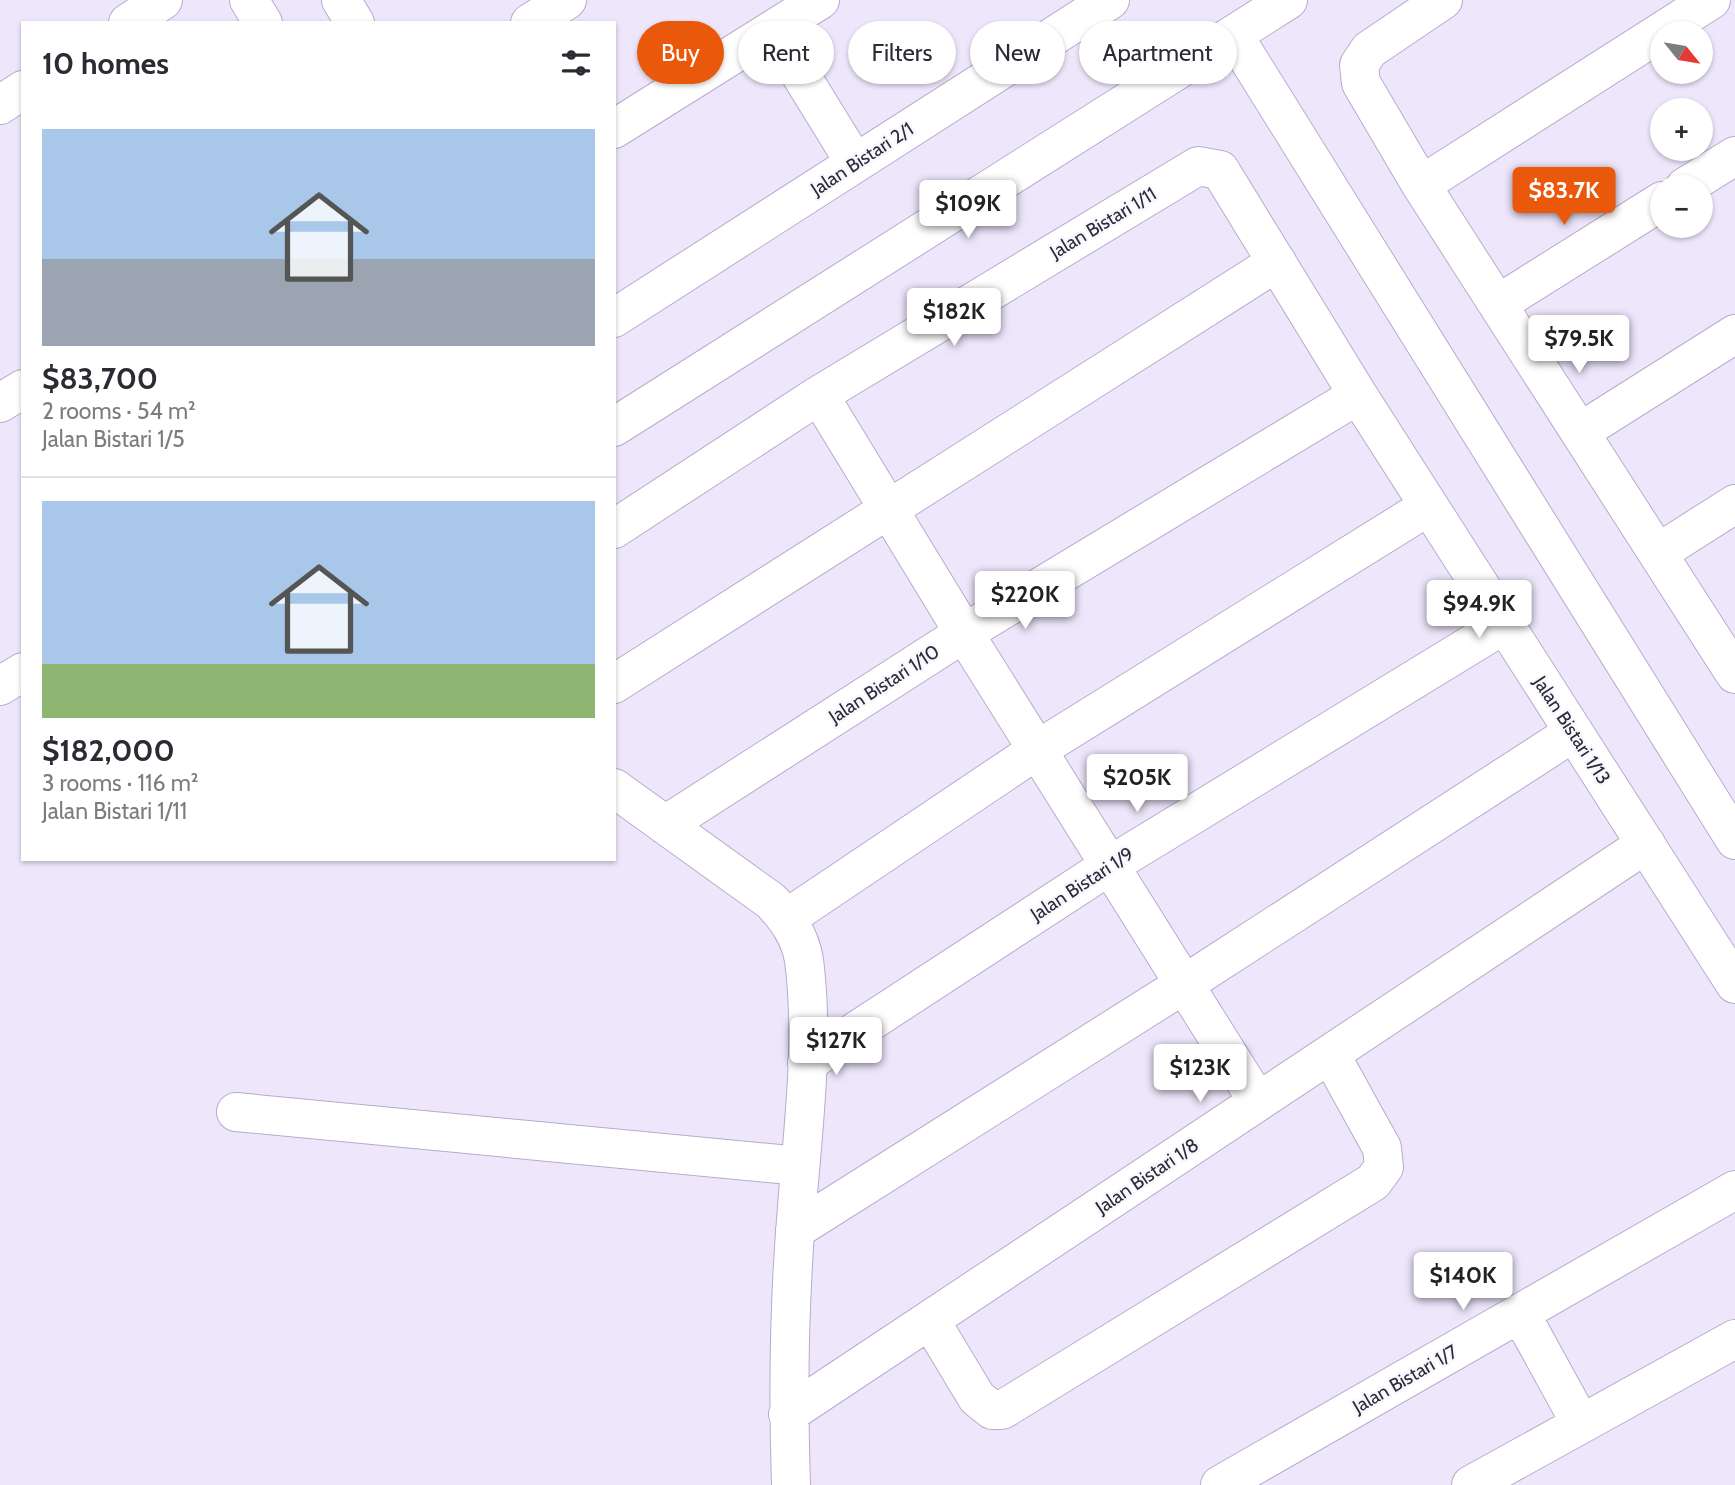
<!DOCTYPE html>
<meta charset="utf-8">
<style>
body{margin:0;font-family:Cabin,sans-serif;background:#f2f2f3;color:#2b2b33;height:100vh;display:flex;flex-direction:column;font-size:26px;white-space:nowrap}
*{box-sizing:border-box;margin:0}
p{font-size:23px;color:#7c7c81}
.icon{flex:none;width:38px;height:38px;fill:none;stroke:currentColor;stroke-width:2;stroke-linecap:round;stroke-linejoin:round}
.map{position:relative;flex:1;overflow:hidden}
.panel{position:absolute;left:21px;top:21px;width:595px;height:840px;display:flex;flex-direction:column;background:#fff;border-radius:0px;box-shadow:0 2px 5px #0004}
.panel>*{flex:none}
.top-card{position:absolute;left:637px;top:21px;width:665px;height:63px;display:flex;gap:14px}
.needle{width:46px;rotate:120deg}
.buttons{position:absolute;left:1650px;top:21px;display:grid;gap:14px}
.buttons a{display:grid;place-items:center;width:63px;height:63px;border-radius:50%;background:#fff;box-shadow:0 2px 5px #0004;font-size:35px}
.price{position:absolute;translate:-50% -60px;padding:0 16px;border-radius:7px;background:#fff;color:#222;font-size:23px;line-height:46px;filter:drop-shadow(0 2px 4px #0008)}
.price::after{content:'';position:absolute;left:50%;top:42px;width:21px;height:16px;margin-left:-10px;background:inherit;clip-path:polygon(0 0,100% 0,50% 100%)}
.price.active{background:#ea580c;color:#fff}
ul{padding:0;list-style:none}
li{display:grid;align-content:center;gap:14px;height:371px;padding:0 21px}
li+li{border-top:2px solid #e1e1e2}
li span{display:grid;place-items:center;height:217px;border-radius:0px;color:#555}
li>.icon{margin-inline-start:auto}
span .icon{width:126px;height:126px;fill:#fffc;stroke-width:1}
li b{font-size:30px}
h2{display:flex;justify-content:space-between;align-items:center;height:84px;padding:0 21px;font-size:30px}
.pill{padding:0 24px;border-radius:32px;background:#fff;box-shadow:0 2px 5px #0004;font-size:24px;line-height:63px}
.pill.active{background:#ea580c;color:#fff}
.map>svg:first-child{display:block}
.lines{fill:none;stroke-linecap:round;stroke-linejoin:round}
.minor-casing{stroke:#b7abcb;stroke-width:40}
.minor{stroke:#fff;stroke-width:38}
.labels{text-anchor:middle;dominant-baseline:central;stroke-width:5;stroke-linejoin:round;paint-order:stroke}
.street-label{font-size:19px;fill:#2e2a36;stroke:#f9f7fe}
</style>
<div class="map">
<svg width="1735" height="1485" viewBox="0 0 1735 1485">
<rect width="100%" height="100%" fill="#eee7fc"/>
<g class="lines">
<g class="minor-casing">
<path id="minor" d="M 249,0 L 263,23
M 341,0 L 355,23
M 1443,0 L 1369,50 L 1359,65 L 1361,83 L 1421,185 L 1735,674
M 128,23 L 163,0
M 530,23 L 567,0
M 773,30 L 855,163
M 1234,36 L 1735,840
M 0,105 L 23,90
M 614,129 L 820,0
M 1421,185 L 1711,0
M 1685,187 L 1735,156
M 1498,304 L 1662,201
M 614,318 L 1110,0
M 819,395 L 964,633 L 1258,1102
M 0,403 L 23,389
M 614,427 L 1288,0
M 1580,432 L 1735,334
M 614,529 L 819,395 L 1198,166 L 1220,170 L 1358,395 L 1735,984
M 1658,553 L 1735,504
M 614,684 L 1277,262
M 0,686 L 23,672
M 614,788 L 771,901 C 787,918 800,936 804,960 C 815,1046 802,1135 796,1220 C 789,1308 788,1397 791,1485
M 665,825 L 964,633 L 1358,395
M 787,918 L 1037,750 L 1429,506
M 807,1063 L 1109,866 L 1505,624
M 236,1112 L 800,1166
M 795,1230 L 1194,978 L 1574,732
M 1520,1313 L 1581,1424
M 930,1320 L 977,1398 L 992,1410 L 1002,1410 L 1373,1182 L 1384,1167 L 1382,1148 L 1330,1054
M 788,1414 L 1646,844
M 1220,1485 L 1735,1190
M 1471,1485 L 1735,1339"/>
</g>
<use href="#minor" class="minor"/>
</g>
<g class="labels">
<g class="street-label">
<text transform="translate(862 159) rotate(-33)">Jalan Bistari 2/1</text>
<text transform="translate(1103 223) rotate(-31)">Jalan Bistari 1/11</text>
<text transform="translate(884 684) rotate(-33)">Jalan Bistari 1/10</text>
<text transform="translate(1572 730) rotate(57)">Jalan Bistari 1/13</text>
<text transform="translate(1082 884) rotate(-33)">Jalan Bistari 1/9</text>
<text transform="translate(1147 1176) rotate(-34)">Jalan Bistari 1/8</text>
<text transform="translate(1405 1379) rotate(-30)">Jalan Bistari 1/7</text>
</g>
</g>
</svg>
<div class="buttons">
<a><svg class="needle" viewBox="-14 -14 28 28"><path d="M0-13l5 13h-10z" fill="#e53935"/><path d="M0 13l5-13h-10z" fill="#7c7c81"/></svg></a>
<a>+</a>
<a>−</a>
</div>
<b class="price active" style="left:1564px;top:227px">$83.7K</b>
<b class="price" style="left:968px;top:240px">$109K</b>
<b class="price" style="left:954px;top:348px">$182K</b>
<b class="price" style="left:1579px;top:375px">$79.5K</b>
<b class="price" style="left:1025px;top:631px">$220K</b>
<b class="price" style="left:1479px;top:640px">$94.9K</b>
<b class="price" style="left:1137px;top:814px">$205K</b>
<b class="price" style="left:836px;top:1077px">$127K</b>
<b class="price" style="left:1200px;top:1104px">$123K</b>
<b class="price" style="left:1463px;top:1312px">$140K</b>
<div class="top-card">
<a class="pill active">Buy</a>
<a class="pill">Rent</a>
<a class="pill">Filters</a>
<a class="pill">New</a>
<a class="pill">Apartment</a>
</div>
<section class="panel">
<h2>10 homes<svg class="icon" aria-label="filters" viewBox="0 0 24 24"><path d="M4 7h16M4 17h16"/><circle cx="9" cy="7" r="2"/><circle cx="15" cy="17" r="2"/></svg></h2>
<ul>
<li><span style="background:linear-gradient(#a9c7e8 60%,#9aa5b1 0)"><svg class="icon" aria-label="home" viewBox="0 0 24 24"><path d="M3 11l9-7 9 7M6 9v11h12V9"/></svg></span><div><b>$83,700</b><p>2 rooms · 54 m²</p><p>Jalan Bistari 1/5</p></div></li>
<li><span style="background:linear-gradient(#a9c7e8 75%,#8fb573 0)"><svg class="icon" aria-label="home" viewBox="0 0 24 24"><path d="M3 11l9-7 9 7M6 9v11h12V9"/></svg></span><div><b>$182,000</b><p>3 rooms · 116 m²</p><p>Jalan Bistari 1/11</p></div></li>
</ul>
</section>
</div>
